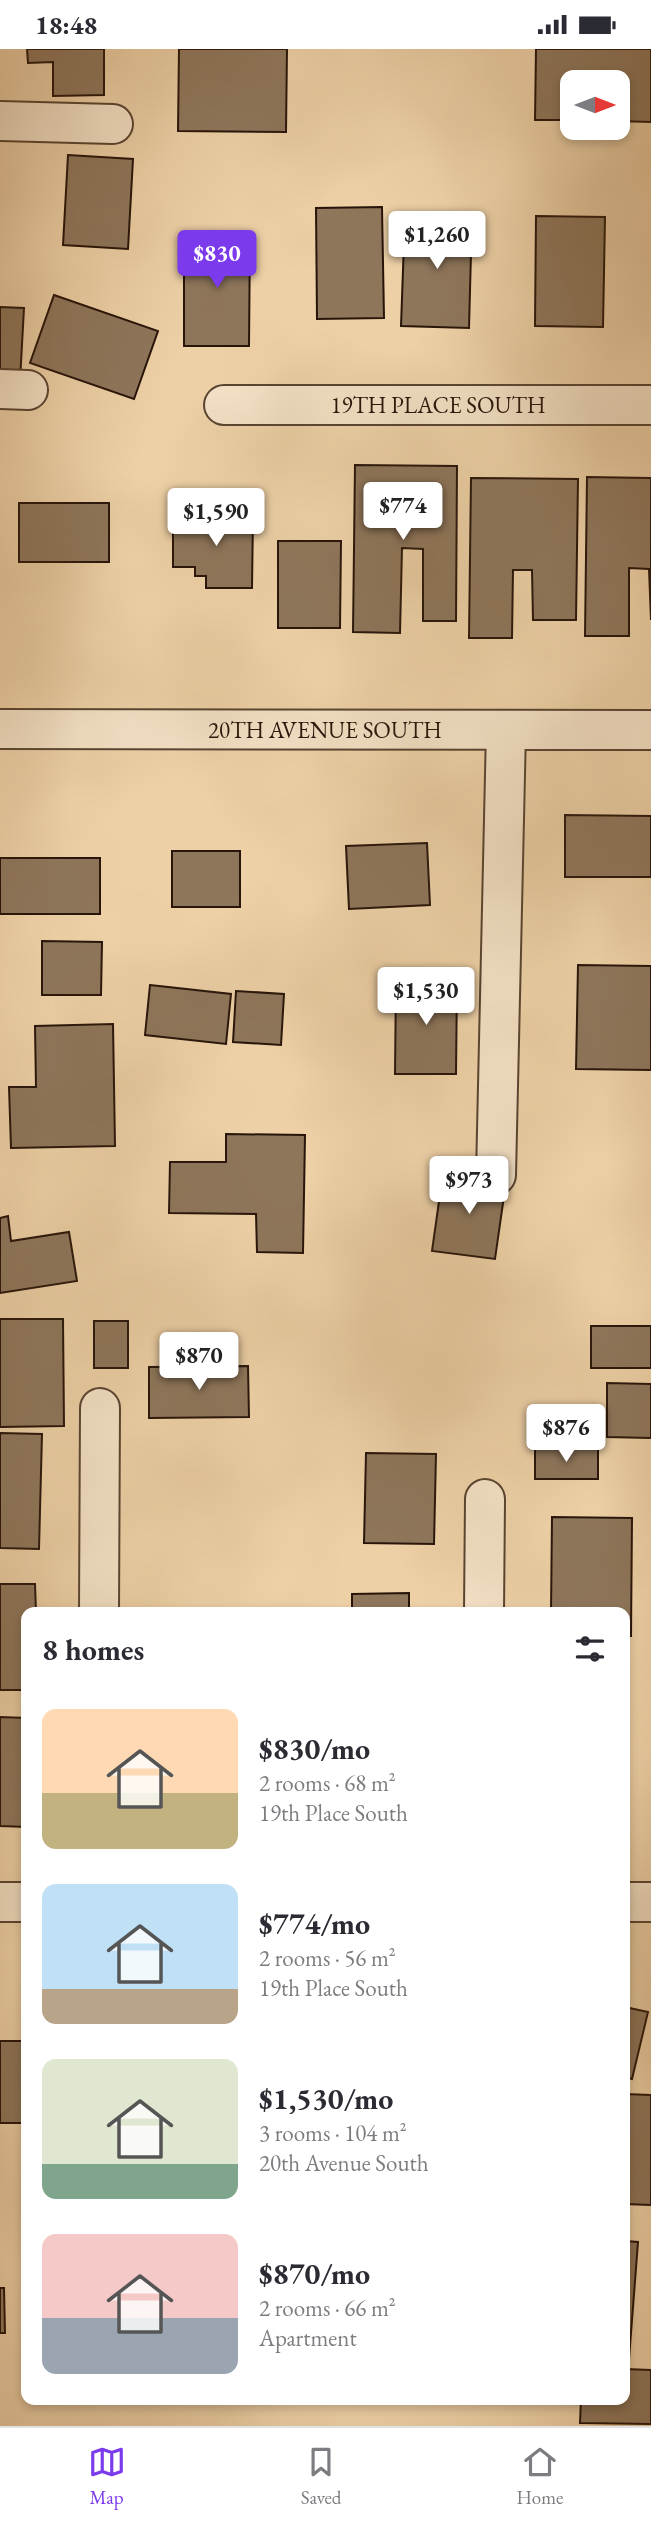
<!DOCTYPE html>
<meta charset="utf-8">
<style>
body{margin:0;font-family:"EB Garamond",serif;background:#f7f7f7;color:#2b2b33;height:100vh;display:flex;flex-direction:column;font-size:26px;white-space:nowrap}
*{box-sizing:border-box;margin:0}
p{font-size:23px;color:#7c7c81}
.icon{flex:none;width:38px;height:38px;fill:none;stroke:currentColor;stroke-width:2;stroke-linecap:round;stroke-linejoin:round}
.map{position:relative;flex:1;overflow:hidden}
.side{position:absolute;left:21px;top:1558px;width:609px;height:798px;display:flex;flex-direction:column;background:#fff;border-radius:14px;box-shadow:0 4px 10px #0003}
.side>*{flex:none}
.needle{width:46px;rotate:90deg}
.fabs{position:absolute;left:560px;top:21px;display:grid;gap:14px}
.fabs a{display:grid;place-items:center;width:70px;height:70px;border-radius:14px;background:#fff;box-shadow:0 4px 10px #0003;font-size:35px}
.price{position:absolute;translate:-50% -60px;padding:0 16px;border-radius:7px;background:#fff;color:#222;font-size:23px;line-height:46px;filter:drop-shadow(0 2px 4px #0008)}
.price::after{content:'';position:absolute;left:50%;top:42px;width:21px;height:16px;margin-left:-10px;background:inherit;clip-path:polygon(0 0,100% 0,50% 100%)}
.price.current{background:#7c3aed;color:#fff}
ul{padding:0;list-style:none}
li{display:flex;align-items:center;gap:21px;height:175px;padding:0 21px}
li span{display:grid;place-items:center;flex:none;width:196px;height:140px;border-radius:14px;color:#555}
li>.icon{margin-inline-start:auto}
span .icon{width:84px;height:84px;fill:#fffc;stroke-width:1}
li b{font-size:30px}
h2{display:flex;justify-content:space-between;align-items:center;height:84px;padding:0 21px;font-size:30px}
.status{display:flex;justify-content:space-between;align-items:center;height:49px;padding:0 35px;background:#fff;direction:ltr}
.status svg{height:19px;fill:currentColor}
.tabs{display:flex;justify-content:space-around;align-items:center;height:98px;border-top:2px solid #e1e1e2;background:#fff;font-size:19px;color:#7c7c81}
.tabs a{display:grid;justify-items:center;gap:4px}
.tabs .current{color:#7c3aed}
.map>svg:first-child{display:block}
.building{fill:#8e765b;stroke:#28150a;stroke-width:2}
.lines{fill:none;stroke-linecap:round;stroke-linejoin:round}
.minor-casing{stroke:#594431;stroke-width:42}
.minor{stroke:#f3e0c5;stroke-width:38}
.labels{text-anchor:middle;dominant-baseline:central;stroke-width:5;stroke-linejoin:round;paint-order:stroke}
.street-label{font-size:23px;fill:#28150a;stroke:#f3e0c5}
</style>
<div class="status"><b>18:48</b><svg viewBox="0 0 49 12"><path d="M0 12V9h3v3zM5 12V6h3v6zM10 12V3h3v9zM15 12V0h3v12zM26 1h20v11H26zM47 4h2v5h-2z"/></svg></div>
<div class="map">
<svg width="651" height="2377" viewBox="0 0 651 2377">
<rect width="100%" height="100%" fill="#edd0a6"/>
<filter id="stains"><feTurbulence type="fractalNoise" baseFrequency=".00286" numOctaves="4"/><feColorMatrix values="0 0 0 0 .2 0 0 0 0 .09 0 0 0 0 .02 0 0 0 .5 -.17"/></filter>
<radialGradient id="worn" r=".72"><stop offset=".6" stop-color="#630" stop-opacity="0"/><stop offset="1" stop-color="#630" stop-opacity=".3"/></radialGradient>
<path class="building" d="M 27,0 L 104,0 L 104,46 L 53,47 L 53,13 L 28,14 Z
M 179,0 L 287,0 L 286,83 L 178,82 Z
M 536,0 L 651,0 L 651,73 L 618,72 L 618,33 L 572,33 L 572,71 L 535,71 Z
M 68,106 L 133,110 L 128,200 L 63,196 Z
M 382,158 L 384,269 L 317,270 L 316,159 Z
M 405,165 L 472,167 L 469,279 L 401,277 Z
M 536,167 L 605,168 L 603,278 L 535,277 Z
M 184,184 L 250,185 L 249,297 L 184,297 Z
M 54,246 L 158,282 L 134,350 L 30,314 Z
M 0,258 L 24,259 L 20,332 L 0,331 Z
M 355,416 L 457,417 L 456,572 L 423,572 L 423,500 L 402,499 L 400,584 L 353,583 Z
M 587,428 L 651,429 L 651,571 L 649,520 L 629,519 L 629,587 L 585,587 Z
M 471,429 L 578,430 L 576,571 L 533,571 L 532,521 L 513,521 L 512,589 L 469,589 Z
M 19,454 L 109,454 L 109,513 L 19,513 Z
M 173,466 L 253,466 L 252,539 L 206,539 L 206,527 L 195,527 L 195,518 L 173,518 Z
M 278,492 L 341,492 L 340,579 L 278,579 Z
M 565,766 L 651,767 L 651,828 L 565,828 Z
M 427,794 L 430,856 L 349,860 L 346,797 Z
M 172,802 L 240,802 L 240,858 L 172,858 Z
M 0,809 L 100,809 L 100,865 L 0,865 Z
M 42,892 L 102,893 L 101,946 L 42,946 Z
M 578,916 L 651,917 L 651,1021 L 576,1020 Z
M 396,931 L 457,932 L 456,1025 L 395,1025 Z
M 150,936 L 231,945 L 226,995 L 145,986 Z
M 236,942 L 284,945 L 281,996 L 233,993 Z
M 113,975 L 115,1097 L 11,1099 L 9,1038 L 36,1038 L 35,977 Z
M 226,1085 L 305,1086 L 303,1204 L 257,1203 L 256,1165 L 169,1164 L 170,1113 L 226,1113 Z
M 443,1124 L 506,1133 L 495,1210 L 432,1202 Z
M 8,1167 L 11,1192 L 69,1183 L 77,1232 L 0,1244 L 0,1169 Z
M 0,1270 L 63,1270 L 64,1377 L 0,1378 Z
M 94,1272 L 128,1272 L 128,1319 L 94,1319 Z
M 591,1277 L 651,1277 L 651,1319 L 591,1319 Z
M 248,1317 L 249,1368 L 149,1369 L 149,1318 Z
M 607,1334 L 651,1335 L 651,1389 L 607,1388 Z
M 0,1384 L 42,1385 L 39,1500 L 0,1499 Z
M 535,1399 L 598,1400 L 598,1430 L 535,1430 Z
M 366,1404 L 436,1405 L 434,1495 L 364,1494 Z
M 552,1468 L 632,1469 L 631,1587 L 625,1587 L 625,1563 L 551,1563 Z
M 0,1535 L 35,1535 L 36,1563 L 26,1563 L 26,1641 L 0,1641 Z
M 409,1544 L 409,1563 L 352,1563 L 352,1545 Z
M 0,1668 L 26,1669 L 26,1778 L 0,1777 Z
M 625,1958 L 648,1963 L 632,2030 L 625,2028 Z
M 0,1992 L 26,1992 L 26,2074 L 0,2074 Z
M 625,2045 L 651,2046 L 651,2156 L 625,2155 Z
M 625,2192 L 638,2193 L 629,2310 L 625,2309 Z
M 0,2239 L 4,2239 L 5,2284 L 0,2284 Z
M 625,2320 L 651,2321 L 651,2375 L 580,2374 L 581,2350 L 625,2350 Z"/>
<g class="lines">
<g class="minor-casing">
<path id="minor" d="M 0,72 L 113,75
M 0,340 L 28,341
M 224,356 L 651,356
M 0,680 L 651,681
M 496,1126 L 506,681
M 99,1563 L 100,1359
M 484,1563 L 485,1450
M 0,1853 L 26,1853
M 625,1853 L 651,1853"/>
</g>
<use href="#minor" class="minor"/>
</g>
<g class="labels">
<g class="street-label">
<text x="438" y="356">19TH PLACE SOUTH</text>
<text x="325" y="681">20TH AVENUE SOUTH</text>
</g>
</g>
<rect width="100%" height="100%" filter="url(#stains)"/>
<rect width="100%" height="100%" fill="url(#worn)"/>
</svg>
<div class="fabs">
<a><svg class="needle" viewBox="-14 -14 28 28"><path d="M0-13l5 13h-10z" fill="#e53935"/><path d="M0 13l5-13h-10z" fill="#7c7c81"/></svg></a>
</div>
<b class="price" style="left:437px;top:222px">$1,260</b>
<b class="price current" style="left:217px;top:241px">$830</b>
<b class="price" style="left:403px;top:493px">$774</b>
<b class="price" style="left:216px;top:499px">$1,590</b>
<b class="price" style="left:426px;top:978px">$1,530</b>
<b class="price" style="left:469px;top:1167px">$973</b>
<b class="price" style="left:199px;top:1343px">$870</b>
<b class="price" style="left:566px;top:1415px">$876</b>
<section class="side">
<h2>8 homes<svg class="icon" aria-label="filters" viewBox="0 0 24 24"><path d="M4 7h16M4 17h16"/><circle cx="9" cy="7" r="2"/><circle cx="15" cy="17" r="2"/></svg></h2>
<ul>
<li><span style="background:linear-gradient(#ffd9b3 60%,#c2b280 0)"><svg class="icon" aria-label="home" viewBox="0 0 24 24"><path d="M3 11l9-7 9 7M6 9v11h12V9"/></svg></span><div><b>$830/mo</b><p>2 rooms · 68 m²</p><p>19th Place South</p></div></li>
<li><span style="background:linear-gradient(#bfe0f5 75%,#b9a48a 0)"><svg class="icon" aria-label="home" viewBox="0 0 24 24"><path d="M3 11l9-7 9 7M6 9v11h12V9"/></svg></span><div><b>$774/mo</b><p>2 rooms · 56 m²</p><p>19th Place South</p></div></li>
<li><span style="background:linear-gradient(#dfe7d0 75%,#7fa58c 0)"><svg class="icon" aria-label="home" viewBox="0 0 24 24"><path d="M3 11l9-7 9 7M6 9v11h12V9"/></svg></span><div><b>$1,530/mo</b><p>3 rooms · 104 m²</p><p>20th Avenue South</p></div></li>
<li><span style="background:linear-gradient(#f6c9c9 60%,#9aa5b1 0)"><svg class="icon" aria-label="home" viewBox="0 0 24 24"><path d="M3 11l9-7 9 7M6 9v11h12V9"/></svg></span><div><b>$870/mo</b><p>2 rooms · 66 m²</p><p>Apartment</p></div></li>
</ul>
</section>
</div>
<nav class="tabs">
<a class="current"><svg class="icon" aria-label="map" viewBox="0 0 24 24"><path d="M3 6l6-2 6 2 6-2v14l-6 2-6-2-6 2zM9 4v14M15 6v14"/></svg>Map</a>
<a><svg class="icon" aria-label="saved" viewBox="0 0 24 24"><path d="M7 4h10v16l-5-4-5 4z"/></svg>Saved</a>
<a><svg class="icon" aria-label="home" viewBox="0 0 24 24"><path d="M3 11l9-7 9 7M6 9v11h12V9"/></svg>Home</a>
</nav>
